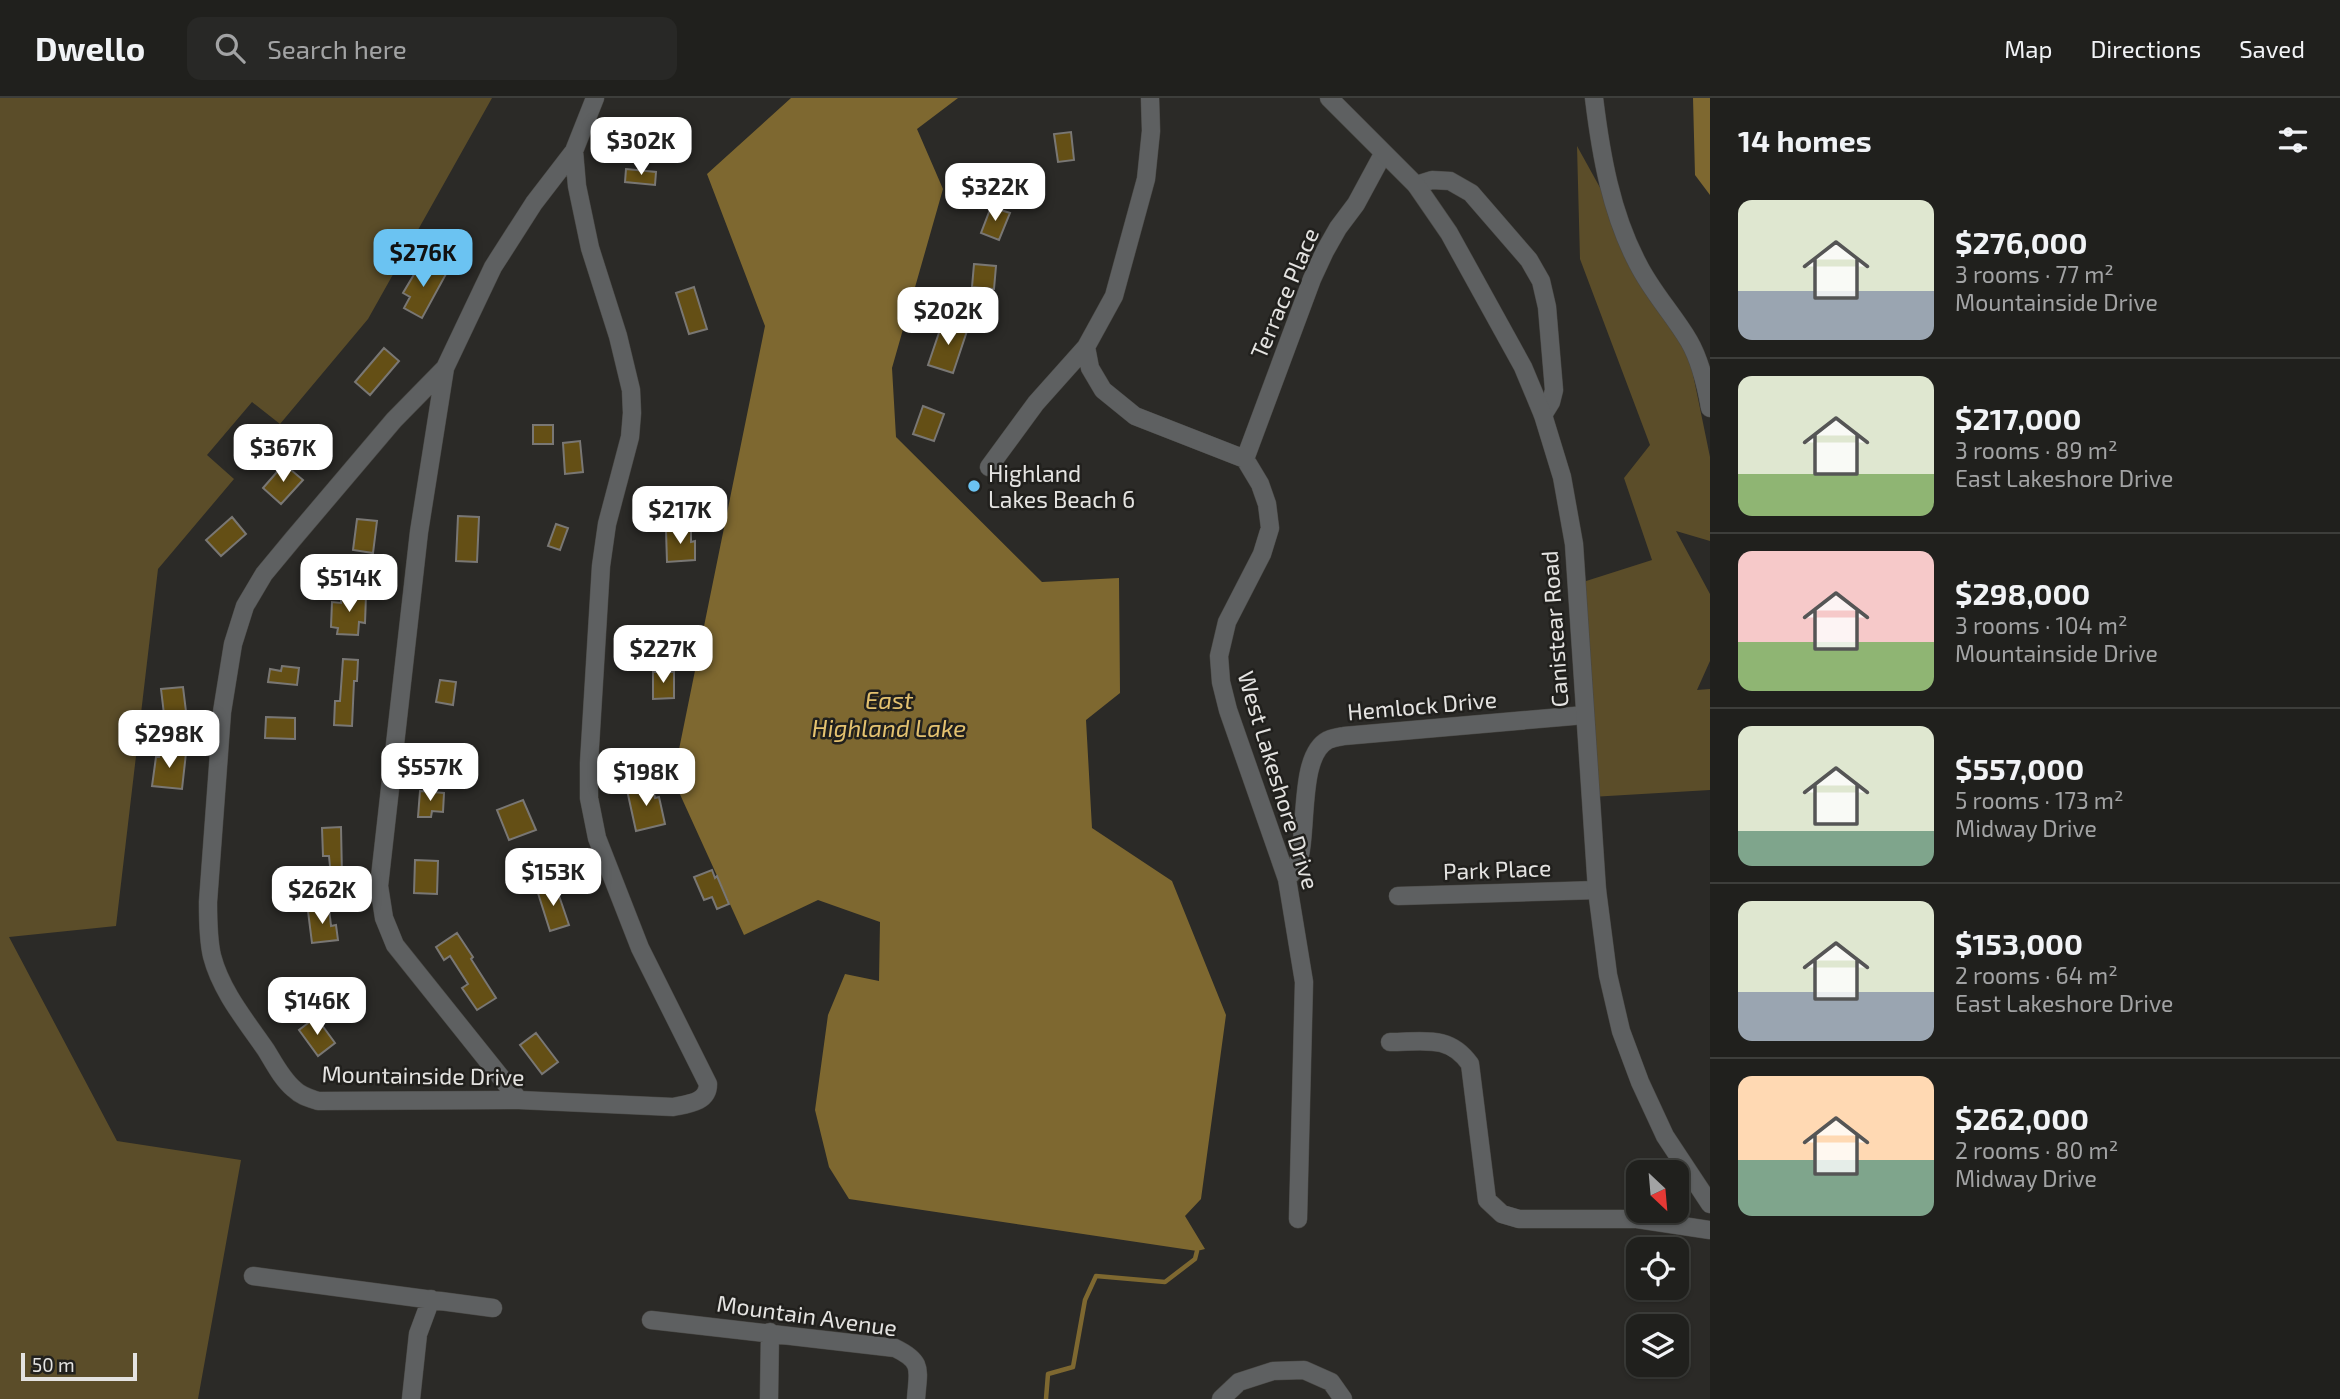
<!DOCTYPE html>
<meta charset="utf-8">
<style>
body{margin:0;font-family:"Exo 2",sans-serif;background:#282826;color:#f1f3f6;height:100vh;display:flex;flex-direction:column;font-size:26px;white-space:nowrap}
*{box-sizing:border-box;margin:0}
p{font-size:23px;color:#a2a3a4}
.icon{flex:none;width:38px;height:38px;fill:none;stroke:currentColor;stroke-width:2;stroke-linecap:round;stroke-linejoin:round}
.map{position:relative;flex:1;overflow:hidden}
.drawer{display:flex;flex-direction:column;background:#20201d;width:630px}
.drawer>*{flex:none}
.needle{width:46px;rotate:154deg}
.controls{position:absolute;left:1626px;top:1062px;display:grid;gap:14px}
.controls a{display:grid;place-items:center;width:63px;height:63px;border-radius:14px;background:#20201d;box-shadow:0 2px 5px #0004,0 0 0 2px #3d3e3b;font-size:35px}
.scale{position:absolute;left:21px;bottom:18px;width:116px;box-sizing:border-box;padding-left:7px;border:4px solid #e4e3e1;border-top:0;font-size:19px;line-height:24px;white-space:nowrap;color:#e4e3e1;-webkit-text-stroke:5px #21201d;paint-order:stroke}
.price{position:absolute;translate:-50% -60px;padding:0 16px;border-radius:14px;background:#fff;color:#222;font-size:23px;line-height:46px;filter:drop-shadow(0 2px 4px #0008)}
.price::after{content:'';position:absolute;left:50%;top:42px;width:21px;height:16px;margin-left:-10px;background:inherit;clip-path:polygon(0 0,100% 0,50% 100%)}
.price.selected{background:#6bc3f2;color:#111}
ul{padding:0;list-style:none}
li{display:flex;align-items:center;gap:21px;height:175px;padding:0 28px}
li+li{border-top:2px solid #3d3e3b}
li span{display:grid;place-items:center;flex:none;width:196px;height:140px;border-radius:14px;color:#555}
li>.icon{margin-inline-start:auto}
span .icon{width:84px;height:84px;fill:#fffc;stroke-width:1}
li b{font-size:30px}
h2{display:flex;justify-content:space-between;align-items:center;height:84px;padding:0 28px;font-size:30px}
header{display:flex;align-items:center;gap:42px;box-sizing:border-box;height:98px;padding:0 35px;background:#20201d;border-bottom:2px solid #3d3e3b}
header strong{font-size:33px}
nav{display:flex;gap:38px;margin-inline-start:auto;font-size:24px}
.search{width:490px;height:63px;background:#282826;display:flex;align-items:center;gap:18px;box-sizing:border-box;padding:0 24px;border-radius:14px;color:#a2a3a4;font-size:26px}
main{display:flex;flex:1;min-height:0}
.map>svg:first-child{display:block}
.green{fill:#5b4d29}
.water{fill:#7e6830}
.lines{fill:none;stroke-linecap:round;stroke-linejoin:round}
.stream{stroke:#7e6830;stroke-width:4.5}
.building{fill:#644f15;stroke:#797774;stroke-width:2}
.minor-casing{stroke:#494845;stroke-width:19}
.tertiary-casing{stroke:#494845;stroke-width:19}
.minor{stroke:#5e6061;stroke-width:18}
.tertiary{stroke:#5e6061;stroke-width:18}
.poi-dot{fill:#6bc3f2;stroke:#21201d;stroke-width:2.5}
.labels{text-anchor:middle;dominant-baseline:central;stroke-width:5;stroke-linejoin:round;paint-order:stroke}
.street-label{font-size:23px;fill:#e4e3e1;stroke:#21201d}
.poi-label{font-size:23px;fill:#e4e3e1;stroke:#21201d;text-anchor:start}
.water-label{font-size:24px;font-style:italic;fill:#e4c270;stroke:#21201d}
</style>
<header>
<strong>Dwello</strong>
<div class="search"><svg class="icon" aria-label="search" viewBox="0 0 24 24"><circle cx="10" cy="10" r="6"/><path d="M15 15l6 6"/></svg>Search here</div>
<nav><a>Map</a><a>Directions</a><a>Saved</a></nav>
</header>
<main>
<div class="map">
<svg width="1710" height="1301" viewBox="0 0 1710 1301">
<rect width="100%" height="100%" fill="#2b2a27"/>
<path class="green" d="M 0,0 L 492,0 L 368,221 L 280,326 L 252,304 L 207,357 L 234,381 L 158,471 L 116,828 L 9,839 L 117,1043 L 241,1062 L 198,1301 L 0,1301 Z
M 1577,48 L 1687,247 L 1710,359 L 1710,443 L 1676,433 L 1710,496 L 1710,563 L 1697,592 L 1710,591 L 1710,692 L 1591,699 L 1583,484 L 1652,462 L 1624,380 L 1650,347 L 1580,161 Z"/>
<path class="water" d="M 791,0 L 958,0 L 917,31 L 943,91 L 892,270 L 896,339 L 1042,484 L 1119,480 L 1120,595 L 1086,622 L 1092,730 L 1172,783 L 1226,917 L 1201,1101 L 1185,1118 L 1205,1151 L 1197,1153 L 849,1101 L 829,1069 L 815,1012 L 828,917 L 845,876 L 879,883 L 880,824 L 818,802 L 744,837 L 673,681 L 765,228 L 707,76 Z
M 1693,0 L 1710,0 L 1710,97 L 1695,77 Z"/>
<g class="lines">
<path class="stream" d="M 1046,1301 L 1048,1276 L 1073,1269 L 1085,1202 L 1096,1178 L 1165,1184 L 1195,1161 L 1197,1153"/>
</g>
<path class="building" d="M 1071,34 L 1074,62 L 1058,64 L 1054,36 Z
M 626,71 L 656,74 L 655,87 L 625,84 Z
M 991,109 L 1010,115 L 999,142 L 981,135 Z
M 422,163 L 446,176 L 422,220 L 404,210 L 410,199 L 403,195 Z
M 974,166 L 996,168 L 994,191 L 972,189 Z
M 694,189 L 707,231 L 689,236 L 676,195 Z
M 943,223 L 968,230 L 953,275 L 928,267 Z
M 384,250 L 399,263 L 370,297 L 355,284 Z
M 923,308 L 944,316 L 934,343 L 913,336 Z
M 533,327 L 553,327 L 553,346 L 533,346 Z
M 580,343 L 583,374 L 565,376 L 563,345 Z
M 284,366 L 303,382 L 281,406 L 263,390 Z
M 458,418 L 479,419 L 477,464 L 456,463 Z
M 232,419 L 246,436 L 221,458 L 206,442 Z
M 357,421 L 377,423 L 373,455 L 353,452 Z
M 556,426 L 568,430 L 560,452 L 548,448 Z
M 666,432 L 691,432 L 691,444 L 695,443 L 695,462 L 667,464 Z
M 341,495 L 366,497 L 365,525 L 359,524 L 358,537 L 337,536 L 338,530 L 331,529 L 332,504 L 341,505 Z
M 343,561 L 358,562 L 357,583 L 354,583 L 352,628 L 334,627 L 335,603 L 340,603 Z
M 282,568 L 299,570 L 297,587 L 268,584 L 270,571 L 281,573 Z
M 653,574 L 674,574 L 674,600 L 653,601 Z
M 440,582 L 456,584 L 453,607 L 436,604 Z
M 183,589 L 188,630 L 166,633 L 161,591 Z
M 266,619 L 295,620 L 295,641 L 265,640 Z
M 160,652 L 186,655 L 182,691 L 152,688 L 156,659 L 159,659 Z
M 652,686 L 655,700 L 659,699 L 665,726 L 636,733 L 627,692 Z
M 420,693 L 444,695 L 443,714 L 432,713 L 431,719 L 418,719 Z
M 523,702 L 536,732 L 509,742 L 497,712 Z
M 341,729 L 342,779 L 352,778 L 354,797 L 333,799 L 329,758 L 323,758 L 322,730 Z
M 415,762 L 438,763 L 437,796 L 414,795 Z
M 712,772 L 715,780 L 717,778 L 729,806 L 717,811 L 712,799 L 704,802 L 694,779 Z
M 555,786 L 569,827 L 550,833 L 537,792 Z
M 329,810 L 331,828 L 336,827 L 338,842 L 312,845 L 308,813 Z
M 457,835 L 473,859 L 471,861 L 496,900 L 477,912 L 462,890 L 468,886 L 450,858 L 444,862 L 436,849 Z
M 316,919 L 335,945 L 318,958 L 299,932 Z
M 536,935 L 558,964 L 542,976 L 520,947 Z"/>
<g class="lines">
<g class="minor-casing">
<path id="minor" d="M 1150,0 L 1151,33 L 1146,81 L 1114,198 L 1086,249 L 1090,270 L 1103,292 L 1135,318 L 1245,361 L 1260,386 L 1267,406 L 1270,430 L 1262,456 L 1227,524 L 1219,558 L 1221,584 L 1228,612 L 1287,781 L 1304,884 L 1298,1121
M 1594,0 C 1601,57 1611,115 1638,166 C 1652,194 1673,216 1689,243 C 1700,262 1706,287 1710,310
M 574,53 L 534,105 L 493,169 L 445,270 L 394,322 L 293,441 L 264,476 L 245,508 L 233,546 L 222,614 L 208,804 C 208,822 208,841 212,858 C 221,893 246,923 266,952 C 274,965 282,981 294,991 C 301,998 309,1000 318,1003 L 519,1002 L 673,1009 C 687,1006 708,1005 708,986 L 640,850 L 597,740 L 589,700 L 589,665 L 601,468 L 607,426 L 630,339 L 632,315 L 631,292 L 618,238 L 590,150 L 577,88 L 574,53 L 595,0
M 1416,87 L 1432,82 L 1450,83 L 1471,95 L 1529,162 L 1541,183 L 1547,209 L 1554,292 L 1551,304 L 1543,317
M 445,270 L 419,434 L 379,788 L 384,820 L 395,847 L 519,1002
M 1245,361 L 1312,181 L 1325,153 L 1338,130 L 1356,106 L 1383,56
M 989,369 L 1036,305 L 1086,249
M 1287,781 C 1290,777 1295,772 1297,768 C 1309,737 1297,658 1328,642 C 1333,640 1339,639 1344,638 L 1585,617
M 1398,798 L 1597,792
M 1390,944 C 1423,944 1449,936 1470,966 L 1487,1102 L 1502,1116 L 1519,1121 L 1637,1121 L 1710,1132
M 253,1178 L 493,1210
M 651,1222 L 895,1250 C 924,1264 918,1272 916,1301
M 411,1301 L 418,1236 L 431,1201
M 769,1301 L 770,1234
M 1221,1301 L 1239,1284 L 1273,1273 L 1304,1272 L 1331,1284 L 1343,1301"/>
</g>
<g class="tertiary-casing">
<path id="tertiary" d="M 1329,0 L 1416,87 L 1449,135 L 1523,269 L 1543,317 L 1562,379 L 1574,446 L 1597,792 L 1608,877 L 1621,933 L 1640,984 L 1665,1038 L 1710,1106"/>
</g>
<use href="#minor" class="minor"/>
<use href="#tertiary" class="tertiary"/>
</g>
<circle class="poi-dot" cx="974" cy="388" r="7"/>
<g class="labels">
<g class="street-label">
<text transform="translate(1284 195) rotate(-67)">Terrace Place</text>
<text transform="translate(1554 531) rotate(-94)">Canistear Road</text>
<text transform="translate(1422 607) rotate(-5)">Hemlock Drive</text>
<text transform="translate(1279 682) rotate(73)">West Lakeshore Drive</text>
<text transform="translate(1497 771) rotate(-2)">Park Place</text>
<text transform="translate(423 977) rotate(1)">Mountainside Drive</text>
<text transform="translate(807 1217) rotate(8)">Mountain Avenue</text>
</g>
<g class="poi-label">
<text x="988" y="375">Highland<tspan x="988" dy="26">Lakes Beach 6</tspan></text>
</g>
<g class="water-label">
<text x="889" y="601">East<tspan x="889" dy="28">Highland Lake</tspan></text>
</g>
</g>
</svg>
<div class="controls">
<a><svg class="needle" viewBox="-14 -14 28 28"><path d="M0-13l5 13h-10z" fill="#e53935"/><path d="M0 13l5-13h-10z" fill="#a2a3a4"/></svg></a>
<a><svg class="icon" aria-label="locate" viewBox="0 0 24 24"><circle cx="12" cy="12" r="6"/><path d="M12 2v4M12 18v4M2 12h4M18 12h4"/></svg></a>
<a><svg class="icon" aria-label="layers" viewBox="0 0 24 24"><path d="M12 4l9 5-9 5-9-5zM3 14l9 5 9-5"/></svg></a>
</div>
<div class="scale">50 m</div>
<b class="price" style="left:641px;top:79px">$302K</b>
<b class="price" style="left:995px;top:125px">$322K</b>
<b class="price selected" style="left:423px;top:191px">$276K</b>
<b class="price" style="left:948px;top:249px">$202K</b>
<b class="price" style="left:283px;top:386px">$367K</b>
<b class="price" style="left:680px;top:448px">$217K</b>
<b class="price" style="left:349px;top:516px">$514K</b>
<b class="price" style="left:663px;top:587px">$227K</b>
<b class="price" style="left:169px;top:672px">$298K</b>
<b class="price" style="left:430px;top:705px">$557K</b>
<b class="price" style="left:646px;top:710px">$198K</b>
<b class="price" style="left:553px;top:810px">$153K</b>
<b class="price" style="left:322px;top:828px">$262K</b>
<b class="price" style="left:317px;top:939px">$146K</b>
</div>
<section class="drawer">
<h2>14 homes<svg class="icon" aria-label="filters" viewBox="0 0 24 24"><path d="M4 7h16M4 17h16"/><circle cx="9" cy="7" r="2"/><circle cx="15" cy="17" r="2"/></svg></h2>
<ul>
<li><span style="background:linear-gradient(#dfe7d0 65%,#9aa5b1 0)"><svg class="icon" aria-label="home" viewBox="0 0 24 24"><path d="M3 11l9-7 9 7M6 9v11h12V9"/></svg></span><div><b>$276,000</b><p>3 rooms · 77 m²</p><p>Mountainside Drive</p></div></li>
<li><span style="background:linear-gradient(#dfe7d0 70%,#8fb573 0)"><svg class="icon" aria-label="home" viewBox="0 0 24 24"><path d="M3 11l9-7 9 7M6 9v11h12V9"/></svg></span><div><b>$217,000</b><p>3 rooms · 89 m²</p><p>East Lakeshore Drive</p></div></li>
<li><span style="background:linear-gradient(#f6c9c9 65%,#8fb573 0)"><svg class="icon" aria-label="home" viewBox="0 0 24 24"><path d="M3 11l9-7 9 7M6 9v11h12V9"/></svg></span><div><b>$298,000</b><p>3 rooms · 104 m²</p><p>Mountainside Drive</p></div></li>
<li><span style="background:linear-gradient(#dfe7d0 75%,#7fa58c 0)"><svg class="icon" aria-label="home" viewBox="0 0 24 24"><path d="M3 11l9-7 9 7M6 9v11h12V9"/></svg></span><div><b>$557,000</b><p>5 rooms · 173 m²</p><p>Midway Drive</p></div></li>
<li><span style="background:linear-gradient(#dfe7d0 65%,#9aa5b1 0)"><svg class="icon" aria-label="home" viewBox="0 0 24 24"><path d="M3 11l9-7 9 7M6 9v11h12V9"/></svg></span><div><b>$153,000</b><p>2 rooms · 64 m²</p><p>East Lakeshore Drive</p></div></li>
<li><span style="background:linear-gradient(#ffd9b3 60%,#7fa58c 0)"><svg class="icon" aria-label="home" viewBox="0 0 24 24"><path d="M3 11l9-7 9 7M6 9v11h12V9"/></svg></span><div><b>$262,000</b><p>2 rooms · 80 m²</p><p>Midway Drive</p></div></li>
</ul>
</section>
</main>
